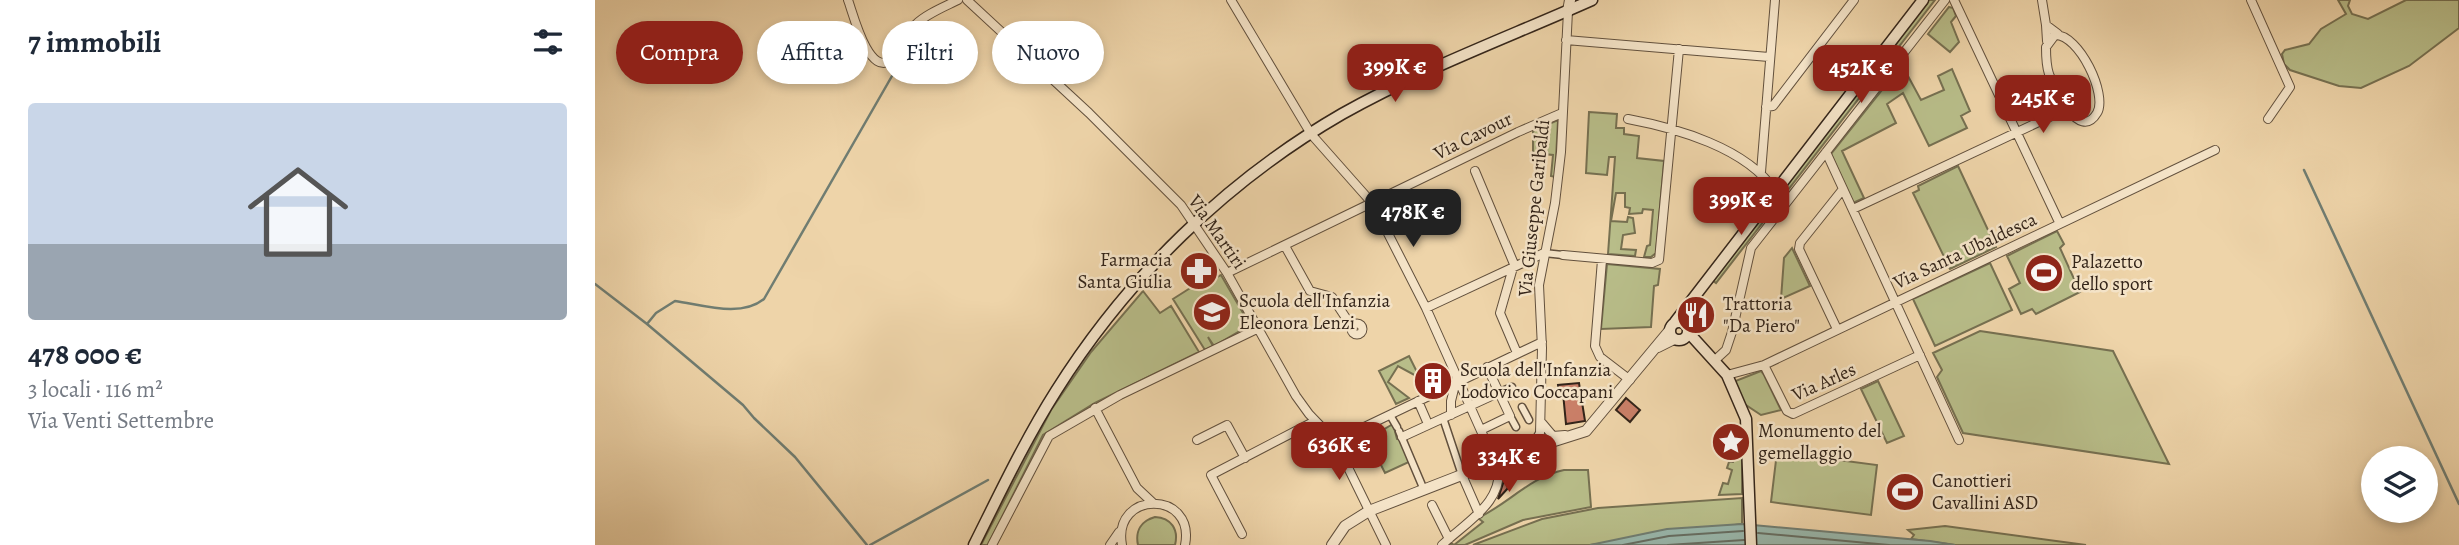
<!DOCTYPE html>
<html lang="it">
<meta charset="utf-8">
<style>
body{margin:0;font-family:Alegreya,serif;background:#f6f6f7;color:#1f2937;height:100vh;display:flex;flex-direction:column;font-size:26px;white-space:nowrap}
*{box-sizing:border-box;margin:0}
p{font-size:23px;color:#747a83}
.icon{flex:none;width:38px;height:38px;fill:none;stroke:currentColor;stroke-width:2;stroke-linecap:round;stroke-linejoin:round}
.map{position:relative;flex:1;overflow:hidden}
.drawer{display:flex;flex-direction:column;background:#fff;width:595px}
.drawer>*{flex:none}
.guide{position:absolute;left:21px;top:21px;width:665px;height:63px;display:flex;gap:14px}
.fabs{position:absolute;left:1766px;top:446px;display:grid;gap:14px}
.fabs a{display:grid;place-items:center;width:77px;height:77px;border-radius:50%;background:#fff;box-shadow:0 4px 10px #0003;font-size:35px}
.price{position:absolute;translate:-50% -60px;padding:0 16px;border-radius:14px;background:#8f2418;color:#fff;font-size:23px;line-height:46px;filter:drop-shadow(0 2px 4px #0008)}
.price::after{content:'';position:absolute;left:50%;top:42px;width:21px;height:16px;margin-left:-10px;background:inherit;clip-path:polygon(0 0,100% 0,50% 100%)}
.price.active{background:#222;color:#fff}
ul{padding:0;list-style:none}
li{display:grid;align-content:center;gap:14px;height:371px;padding:0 28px}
li span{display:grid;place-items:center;height:217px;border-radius:7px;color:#555}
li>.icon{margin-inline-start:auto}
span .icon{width:126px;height:126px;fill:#fffc;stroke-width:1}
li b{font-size:30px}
h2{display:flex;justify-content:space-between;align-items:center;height:84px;padding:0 28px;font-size:30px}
.tag{padding:0 24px;border-radius:32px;background:#fff;box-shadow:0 4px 10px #0003;font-size:24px;line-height:63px}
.tag.active{background:#8f2418;color:#fff}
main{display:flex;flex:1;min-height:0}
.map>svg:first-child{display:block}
.green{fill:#b8bd89;stroke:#767051;stroke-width:2}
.water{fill:#99b8ad;stroke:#707d72;stroke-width:2}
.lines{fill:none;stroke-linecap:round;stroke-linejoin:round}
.shore{stroke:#666e63;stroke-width:2}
.stream{stroke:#707d72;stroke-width:2.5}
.building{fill:#ca7f68;stroke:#332419;stroke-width:2}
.pedestrian-casing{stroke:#62503d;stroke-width:9}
.minor-casing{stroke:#62503d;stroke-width:10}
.tertiary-casing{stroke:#62503d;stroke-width:12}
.secondary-casing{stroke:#332419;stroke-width:13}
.pedestrian{stroke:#f4e3c7;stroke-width:6}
.minor{stroke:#f4e3c7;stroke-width:8}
.tertiary{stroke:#f4e3c7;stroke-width:10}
.secondary{stroke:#f4e3c7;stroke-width:10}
.labels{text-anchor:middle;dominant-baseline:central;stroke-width:5;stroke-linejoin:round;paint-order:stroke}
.street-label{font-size:19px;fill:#332419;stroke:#f4e3c7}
.poi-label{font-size:19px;fill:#332419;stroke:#f4e3c7;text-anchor:start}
</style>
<main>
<section class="drawer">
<h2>7 immobili<svg class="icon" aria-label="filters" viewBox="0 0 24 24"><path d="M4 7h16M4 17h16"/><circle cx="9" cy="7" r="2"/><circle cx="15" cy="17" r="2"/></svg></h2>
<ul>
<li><span style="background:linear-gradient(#c9d6e8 65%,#9aa5b1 0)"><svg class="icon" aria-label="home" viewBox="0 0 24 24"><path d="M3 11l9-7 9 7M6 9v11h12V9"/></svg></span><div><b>478 000 €</b><p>3 locali · 116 m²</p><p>Via Venti Settembre</p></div></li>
</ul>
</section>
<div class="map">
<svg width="1864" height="545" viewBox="0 0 1864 545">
<rect width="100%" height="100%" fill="#eed4a9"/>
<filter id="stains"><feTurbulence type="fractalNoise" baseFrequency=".00286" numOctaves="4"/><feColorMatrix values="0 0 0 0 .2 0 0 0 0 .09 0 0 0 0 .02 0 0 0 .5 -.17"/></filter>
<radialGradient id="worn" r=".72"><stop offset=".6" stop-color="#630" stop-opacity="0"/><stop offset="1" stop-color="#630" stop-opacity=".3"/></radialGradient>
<path class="green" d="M 1333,0 L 1340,0 L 1121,283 L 1117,280 Z
M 1743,0 L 1755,0 L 1753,6 L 1757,14 L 1773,19 L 1811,0 L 1864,0 L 1864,28 L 1814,66 L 1766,88 L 1744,86 L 1695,70 L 1689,64 L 1687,54 L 1690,50 L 1714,44 L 1726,29 L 1751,14 Z
M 1354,7 L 1358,8 L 1361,16 L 1356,22 L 1364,42 L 1355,52 L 1333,34 Z
M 1307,65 L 1326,100 L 1349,90 L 1343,76 L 1357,69 L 1375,111 L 1366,116 L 1372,128 L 1334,146 L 1308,93 L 1292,104 L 1301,123 L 1247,151 L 1269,198 L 1258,203 L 1236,154 Z
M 994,112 L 1022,114 L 1021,128 L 1029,128 L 1029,134 L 1044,136 L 1042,158 L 1069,161 L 1061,253 L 1056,257 L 1049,257 L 1052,246 L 1055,245 L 1058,210 L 1048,209 L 1047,213 L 1034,214 L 1035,208 L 1030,207 L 1030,193 L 1021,193 L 1016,221 L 1032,222 L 1033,217 L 1038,218 L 1040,233 L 1028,235 L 1026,249 L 1041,250 L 1040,256 L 1013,254 L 1020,157 L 1014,157 L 1012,175 L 991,173 Z
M 963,120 L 960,177 L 956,176 L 958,155 L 938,153 L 938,131 Z
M 1363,166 L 1401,247 L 1355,269 L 1318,193 L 1324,190 L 1323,186 Z
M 1462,231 L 1469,244 L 1465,248 L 1485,292 L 1441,314 L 1437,309 L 1426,314 L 1414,289 L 1425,283 L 1412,256 Z
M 1197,248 L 1215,286 L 1186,299 L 1189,258 Z
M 611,254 L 612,256 L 609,259 L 620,278 L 626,275 L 655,325 L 619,346 L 613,337 L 618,346 L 610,350 L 578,299 L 611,278 L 601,260 Z
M 1395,263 L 1417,310 L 1340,346 L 1318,299 Z
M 1012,264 L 1065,269 L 1063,285 L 1059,286 L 1056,327 L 1006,329 Z
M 548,291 L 565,313 L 576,306 L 604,352 L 500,403 L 448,435 L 393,545 L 386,545 L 456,410 L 496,352 Z
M 1385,331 L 1518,351 L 1574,464 L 1368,433 L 1342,377 L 1347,370 L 1338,353 Z
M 814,356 L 825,378 L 803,366 L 793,382 L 814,398 L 801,404 L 784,371 Z
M 1166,371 L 1169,375 L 1186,410 L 1166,415 L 1148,403 L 1138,382 Z
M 1283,381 L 1309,436 L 1292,443 L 1266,389 Z
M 798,424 L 802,439 L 806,440 L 816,461 L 790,473 L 785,463 L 782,464 L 782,451 L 776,452 L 774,443 L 765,448 L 764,445 L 770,437 L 779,435 Z
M 1182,452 L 1282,465 L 1276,515 L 1176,502 Z
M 1139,457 L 1147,457 L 1147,494 L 1124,495 L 1128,483 L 1133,484 L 1137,470 L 1132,468 L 1134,462 L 1138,462 Z
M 969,470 L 993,470 L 996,507 L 928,520 L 870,545 L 852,545 L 855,542 L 859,545 L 888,522 L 883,518 C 913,504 935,477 969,470 Z
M 1147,498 L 1147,524 L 995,545 L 878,545 L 947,519 L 1003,508 Z
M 560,517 C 576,518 584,529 580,545 L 543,545 C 540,531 546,521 560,517 Z
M 1350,526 L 1491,545 L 1360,545 L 1316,539 L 1319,535 L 1313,530 Z"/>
<path class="water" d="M 1147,524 L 1335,541 L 1360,545 L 995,545 L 1072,529 Z"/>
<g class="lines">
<path class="shore" d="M 1163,533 L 1294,545
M 1028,545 L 1074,536 L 1148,531
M 1073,545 L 1149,540"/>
<path class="stream" d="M 1709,170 L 1864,504
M 0,284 L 52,324 L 148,405 L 159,418 L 200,457 L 272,545
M 52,324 L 61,313 L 80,301 C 108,305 146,318 169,299 L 301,69
M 275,545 L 393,480"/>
</g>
<path class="building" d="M 984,383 L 990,421 L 971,424 L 968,393 L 964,394 L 963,385 Z
M 1031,398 L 1045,410 L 1035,422 L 1021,410 Z
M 772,445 L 775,460 L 764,466 L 762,461 L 758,463 L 753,454 L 756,450 Z
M 930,458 L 933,465 L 912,486 L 913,488 L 903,499 L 910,477 L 910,466 Z"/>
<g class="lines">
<g class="pedestrian-casing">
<path id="pedestrian" d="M 949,253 L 968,255
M 905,392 L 917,387
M 927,407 L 934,420
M 795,415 L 802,427
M 915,416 L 921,427
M 848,418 L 867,475
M 804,431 L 829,490"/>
</g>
<g class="minor-casing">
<path id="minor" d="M 253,0 C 258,13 273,75 295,61 C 306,54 310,34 320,25 C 331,14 349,7 363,0
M 372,0 L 494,113 L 586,205 L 632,273 L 701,396 L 714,414 L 740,441 L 791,545
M 636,0 L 716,134 L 778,204 L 831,308 L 900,462
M 1359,0 L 1465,224
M 1447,0 L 1451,25
M 1656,0 L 1695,87 L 1673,119
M 1460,35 C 1484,34 1513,95 1502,113 C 1484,143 1459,87 1454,74 C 1451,65 1451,56 1451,47 Z
M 971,40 L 1174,57
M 1452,41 L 1451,25 L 1463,34
M 1171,107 L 1178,106 L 1259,0
M 1033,119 C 1081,128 1152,148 1180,191
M 1231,152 L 1364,440
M 880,171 L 919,264 L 905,313 L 922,353
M 1166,172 L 1180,0
M 1258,209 L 1463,113
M 690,246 L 715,291 L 737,297 L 757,327
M 968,255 L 1057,263 L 1064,260 L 1084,49
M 1007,260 L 1000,346 L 1005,357 L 1035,380
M 632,273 L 923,132 L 967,113
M 831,308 L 949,253
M756.5 329a5.5 5.5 0 1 1 11 0a5.5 5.5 0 1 1-11 0Z
M 1242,329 L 1204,249 L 1205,243 L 1248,189
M 1119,361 L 1131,350 L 1137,332 L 1156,248 L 1350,0
M 1169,365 L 1192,411 L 1198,414 L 1325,355
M 1132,375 L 1169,365 L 1620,150
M 823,401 L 833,424
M 500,408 L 542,488 L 558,503
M 856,415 L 856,401 L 861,381
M 947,423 L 958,436 L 970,435
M 886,430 L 915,416 L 892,367
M 807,437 L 905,392
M 602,440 L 632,425 L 650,458
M 740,441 L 947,342
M 935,449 L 945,433 L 947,348 L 944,285 L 960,203 L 966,152 L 973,11
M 867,475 L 884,514
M 837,505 L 854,539
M 647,534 L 616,475 L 720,421
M 397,545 L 454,436 L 525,395 L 664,328
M 515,545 L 524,532
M 527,545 C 517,490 601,490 590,545
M 847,545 C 872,521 911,502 903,461"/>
</g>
<g class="tertiary-casing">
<path id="tertiary" d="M 973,11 L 975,0
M 1063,347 L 1079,339
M 737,545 L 750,526 L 774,511 L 931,450 L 991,431 L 1075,330"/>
</g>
<g class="secondary-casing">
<path id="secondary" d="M1075 331a9 9 0 1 1 18 0a9 9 0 1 1-18 0Z
M 1080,322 L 1328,0
M 1093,332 L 1132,375 L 1151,419 L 1156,545
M 379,545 C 405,493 430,440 461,391 C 532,278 631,181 747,114 C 827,69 914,37 997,0"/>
</g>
<use href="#pedestrian" class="pedestrian"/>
<use href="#minor" class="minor"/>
<use href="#tertiary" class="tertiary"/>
<use href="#secondary" class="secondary"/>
</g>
<defs>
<g id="pharmacy-disc" transform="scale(2.0125)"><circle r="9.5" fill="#8f2418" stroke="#f4e3c7"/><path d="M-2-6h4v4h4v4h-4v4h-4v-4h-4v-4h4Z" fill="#fff"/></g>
<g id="stadium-disc" transform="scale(2.0125)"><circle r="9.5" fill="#8f2418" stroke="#f4e3c7"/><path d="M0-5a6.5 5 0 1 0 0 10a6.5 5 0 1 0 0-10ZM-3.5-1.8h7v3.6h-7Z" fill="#fff"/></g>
<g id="school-disc" transform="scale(2.0125)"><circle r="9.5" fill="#8f2418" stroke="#f4e3c7"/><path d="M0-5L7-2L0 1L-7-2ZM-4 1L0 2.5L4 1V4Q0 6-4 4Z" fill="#fff"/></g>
<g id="restaurant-disc" transform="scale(2.0125)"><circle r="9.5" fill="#8f2418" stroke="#f4e3c7"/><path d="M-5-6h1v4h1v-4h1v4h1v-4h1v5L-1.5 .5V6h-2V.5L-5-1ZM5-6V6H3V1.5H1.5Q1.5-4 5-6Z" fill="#fff"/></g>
<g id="building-disc" transform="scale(2.0125)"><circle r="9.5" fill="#8f2418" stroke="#f4e3c7"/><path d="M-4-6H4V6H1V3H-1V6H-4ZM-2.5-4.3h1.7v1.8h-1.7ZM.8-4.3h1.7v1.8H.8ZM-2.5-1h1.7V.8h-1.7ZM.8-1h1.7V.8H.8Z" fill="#fff"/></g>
<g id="sight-disc" transform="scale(2.0125)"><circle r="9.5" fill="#8f2418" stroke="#f4e3c7"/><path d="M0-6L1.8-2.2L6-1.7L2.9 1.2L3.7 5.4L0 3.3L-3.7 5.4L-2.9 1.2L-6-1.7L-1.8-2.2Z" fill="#fff"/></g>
</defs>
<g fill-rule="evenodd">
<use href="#pharmacy-disc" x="604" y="271"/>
<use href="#stadium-disc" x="1449" y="273"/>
<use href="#school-disc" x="617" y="312"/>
<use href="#restaurant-disc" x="1101" y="315"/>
<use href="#building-disc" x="838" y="381"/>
<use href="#sight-disc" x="1136" y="442"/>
<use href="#stadium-disc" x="1310" y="492"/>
</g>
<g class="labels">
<g class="street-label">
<text transform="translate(878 136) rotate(-26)">Via Cavour</text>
<text transform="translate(939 208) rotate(-84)">Via Giuseppe Garibaldi</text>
<text transform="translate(622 232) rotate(55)">Via Martiri</text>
<text transform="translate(1370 251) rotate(-25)">Via Santa Ubaldesca</text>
<text transform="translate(1229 382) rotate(-24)">Via Arles</text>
</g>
<g class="poi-label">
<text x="577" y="260" text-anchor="end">Farmacia<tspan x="577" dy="22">Santa Giulia</tspan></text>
<text x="1476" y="262">Palazetto<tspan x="1476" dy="22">dello sport</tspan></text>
<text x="644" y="301">Scuola dell'Infanzia<tspan x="644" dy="22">Eleonora Lenzi</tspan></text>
<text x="1128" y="304">Trattoria<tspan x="1128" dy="22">"Da Piero"</tspan></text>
<text x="865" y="370">Scuola dell'Infanzia<tspan x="865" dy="22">Lodovico Coccapani</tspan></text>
<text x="1163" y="431">Monumento del<tspan x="1163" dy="22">gemellaggio</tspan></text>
<text x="1337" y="481">Canottieri<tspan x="1337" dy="22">Cavallini ASD</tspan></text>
</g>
</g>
<rect width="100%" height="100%" filter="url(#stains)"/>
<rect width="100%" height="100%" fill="url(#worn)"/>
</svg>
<div class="fabs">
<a><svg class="icon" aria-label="layers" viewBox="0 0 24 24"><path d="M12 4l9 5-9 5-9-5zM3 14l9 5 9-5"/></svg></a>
</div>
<b class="price" style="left:800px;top:104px">399K €</b>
<b class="price" style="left:1266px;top:105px">452K €</b>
<b class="price" style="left:1448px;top:135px">245K €</b>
<b class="price" style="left:1146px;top:237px">399K €</b>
<b class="price active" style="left:818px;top:249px">478K €</b>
<b class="price" style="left:744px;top:482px">636K €</b>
<b class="price" style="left:914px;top:494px">334K €</b>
<div class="guide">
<a class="tag active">Compra</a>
<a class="tag">Affitta</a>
<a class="tag">Filtri</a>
<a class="tag">Nuovo</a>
</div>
</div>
</main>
